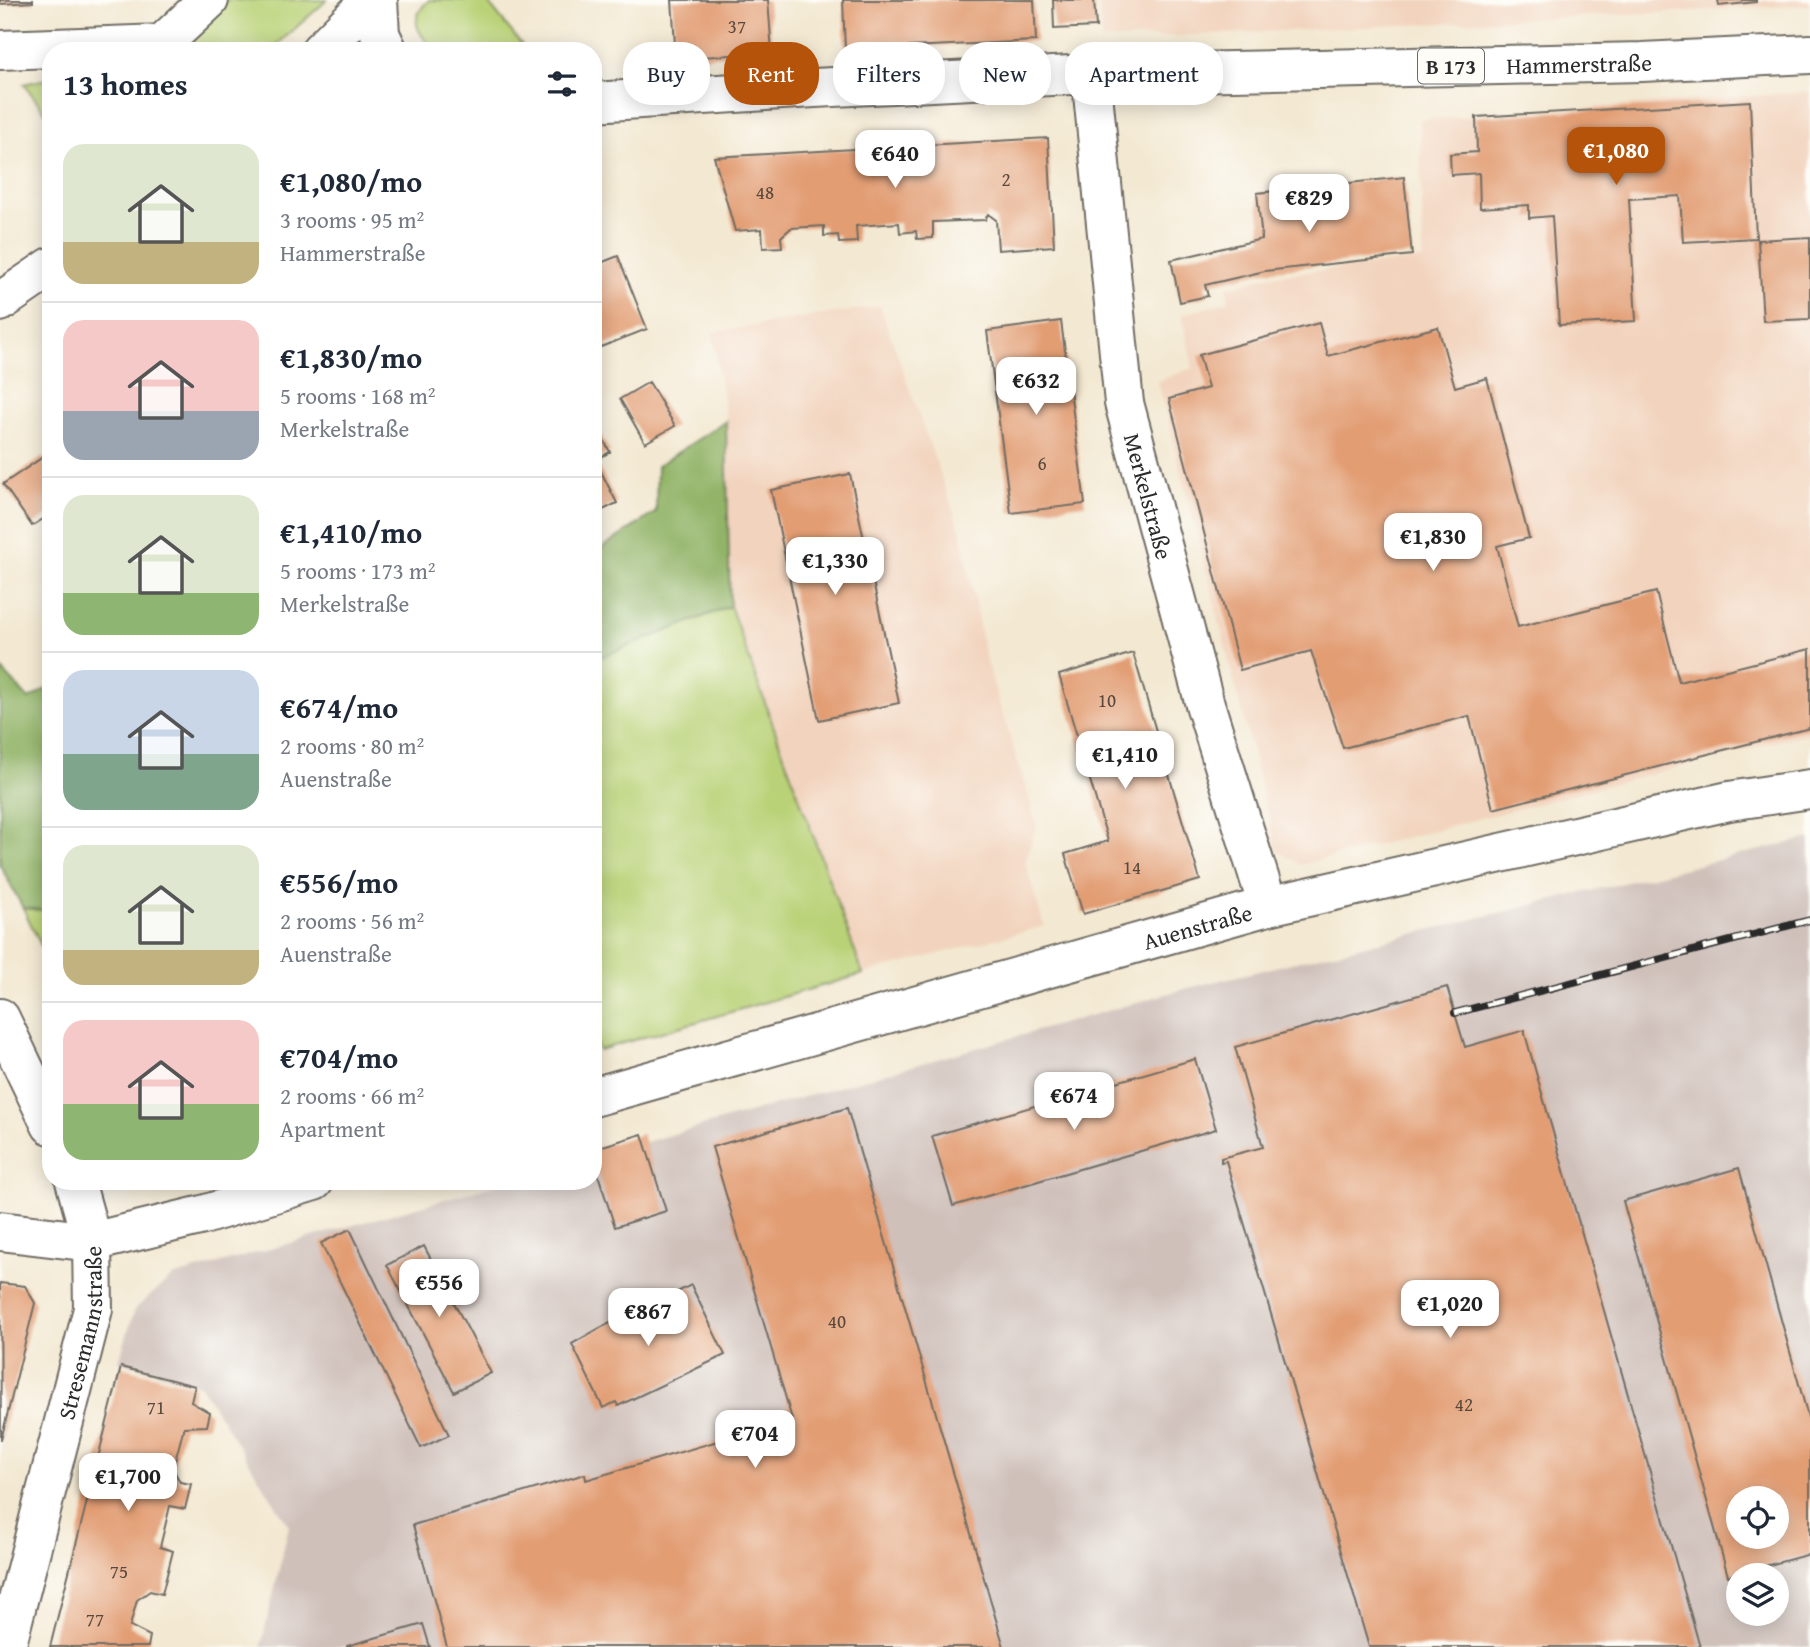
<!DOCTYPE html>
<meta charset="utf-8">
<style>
body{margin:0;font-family:"Gentium Book Plus",serif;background:#f2f2f3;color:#1f2937;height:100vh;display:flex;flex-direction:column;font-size:26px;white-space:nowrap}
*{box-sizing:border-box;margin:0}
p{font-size:23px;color:#747a83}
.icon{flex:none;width:38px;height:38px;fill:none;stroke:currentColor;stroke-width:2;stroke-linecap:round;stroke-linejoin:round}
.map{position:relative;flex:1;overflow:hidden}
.panel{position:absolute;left:42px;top:42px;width:560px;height:1148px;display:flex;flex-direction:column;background:#fff;border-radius:28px;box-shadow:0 4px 18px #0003}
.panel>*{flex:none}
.top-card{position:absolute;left:623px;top:42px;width:665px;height:63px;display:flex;gap:14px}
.controls{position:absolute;left:1726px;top:1486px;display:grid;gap:14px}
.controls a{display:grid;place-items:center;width:63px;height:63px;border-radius:50%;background:#fff;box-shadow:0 4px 18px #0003;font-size:35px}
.price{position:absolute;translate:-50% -60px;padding:0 16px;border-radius:14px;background:#fff;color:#222;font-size:23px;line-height:46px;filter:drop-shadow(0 2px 4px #0008)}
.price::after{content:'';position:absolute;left:50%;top:42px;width:21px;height:16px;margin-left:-10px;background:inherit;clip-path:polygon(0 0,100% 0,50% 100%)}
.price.selected{background:#b45309;color:#fff}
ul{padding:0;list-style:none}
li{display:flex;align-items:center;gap:21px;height:175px;padding:0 21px}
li+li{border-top:2px solid #e0e1e3}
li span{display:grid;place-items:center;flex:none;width:196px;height:140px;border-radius:21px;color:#555}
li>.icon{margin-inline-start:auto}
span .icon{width:84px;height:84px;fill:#fffc;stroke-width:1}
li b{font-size:30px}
h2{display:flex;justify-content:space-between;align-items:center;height:84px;padding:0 21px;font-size:30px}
.pill{padding:0 24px;border-radius:28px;background:#fff;box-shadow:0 4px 18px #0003;font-size:24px;line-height:63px}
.pill.selected{background:#b45309;color:#fff}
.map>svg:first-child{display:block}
.built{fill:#f2d4be}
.industrial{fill:#cfc0ba;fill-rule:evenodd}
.green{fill:#b9d277;stroke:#727e51;stroke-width:2}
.forest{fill:#92b468;stroke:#5e704a;stroke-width:2}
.building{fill:#e29d73;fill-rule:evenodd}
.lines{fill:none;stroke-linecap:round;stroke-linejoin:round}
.minor-casing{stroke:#716d65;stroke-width:42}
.major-casing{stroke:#716d65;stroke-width:42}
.minor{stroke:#fff;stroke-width:38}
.major{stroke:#fff;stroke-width:38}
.rail-casing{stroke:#2b2b2b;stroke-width:8}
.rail{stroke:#fdfcf7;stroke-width:5;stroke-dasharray:16;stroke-linecap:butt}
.labels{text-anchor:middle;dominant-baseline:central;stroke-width:6;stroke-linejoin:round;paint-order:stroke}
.number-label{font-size:19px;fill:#59483d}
.shield{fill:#fdfcf7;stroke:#6a6a68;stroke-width:2}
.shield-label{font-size:21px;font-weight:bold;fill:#2b2b2b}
.street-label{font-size:23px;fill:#2b2b2b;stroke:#fdfcf7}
</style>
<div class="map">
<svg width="1810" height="1647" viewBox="0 0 1810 1647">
<rect width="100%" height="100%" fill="#fdfcf7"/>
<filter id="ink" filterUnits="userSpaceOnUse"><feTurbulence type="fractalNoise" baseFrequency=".0143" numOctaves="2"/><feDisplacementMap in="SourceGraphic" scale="14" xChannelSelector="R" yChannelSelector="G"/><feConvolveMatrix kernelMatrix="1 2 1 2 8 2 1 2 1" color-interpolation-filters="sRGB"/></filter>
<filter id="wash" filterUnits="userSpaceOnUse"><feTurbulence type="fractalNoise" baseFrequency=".00686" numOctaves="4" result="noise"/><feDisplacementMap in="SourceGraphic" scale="28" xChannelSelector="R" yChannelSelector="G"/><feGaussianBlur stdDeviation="1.57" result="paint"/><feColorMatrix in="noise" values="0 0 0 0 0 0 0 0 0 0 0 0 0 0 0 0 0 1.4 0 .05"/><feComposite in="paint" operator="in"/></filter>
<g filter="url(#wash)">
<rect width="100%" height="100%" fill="#f3e8d1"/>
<path class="built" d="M 1099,0 L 1810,0 L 1810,5 L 1101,40 Z
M 1810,92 L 1810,733 L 1300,865 L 1277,850 L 1158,381 L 1193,368 L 1182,315 L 1229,301 L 1227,288 L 1268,276 L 1423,259 L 1420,120 Z
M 880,306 L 963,538 L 985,657 L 1037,825 L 1025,862 L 1044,926 L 863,974 L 730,606 L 726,421 L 713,332 Z"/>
<path class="industrial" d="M 1810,838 L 1810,1647 L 261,1647 L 289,1526 L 201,1386 L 119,1361 L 135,1309 L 172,1277 L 508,1181 L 593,1181 L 593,1157 L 1184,989 ZM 1738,1498 L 1776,1498 L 1776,1536 L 1738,1536 ZM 1738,1575 L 1776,1575 L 1776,1614 L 1738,1614 Z"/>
<path class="green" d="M 226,0 L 327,0 L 270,51 L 172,51 Z
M 429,0 L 486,0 L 527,51 L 435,51 C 418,33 407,20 429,0 Z
M 51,78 L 51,120 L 24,84 Z
M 730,606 L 863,974 L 599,1050 L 593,1039 L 593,660 Z
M 23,908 L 50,911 L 51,966 Z"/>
<path class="forest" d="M 726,421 L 730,606 L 593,660 L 593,554 L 656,512 L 657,466 Z
M 0,668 L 29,699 L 51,686 L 50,911 L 23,908 L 0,865 Z"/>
<g id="blocks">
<path class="building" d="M 0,0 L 33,0 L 33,2 L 0,4 Z
M 672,0 L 768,0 L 772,52 L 676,59 Z
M 843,0 L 1034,0 L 1036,41 L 845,50 Z
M 1053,0 L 1094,0 L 1096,27 L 1054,29 Z
M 1718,0 L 1756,0 L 1756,2 L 1719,6 Z
M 1750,101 L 1756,238 L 1683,242 L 1680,196 L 1629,199 L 1636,321 L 1559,325 L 1552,216 L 1529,218 L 1529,205 L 1480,208 L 1479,173 L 1451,175 L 1450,154 L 1477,152 L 1476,117 Z
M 1048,138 L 1054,246 L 998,250 L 996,220 L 988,214 L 985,220 L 933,222 L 933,238 L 917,239 L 916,231 L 900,233 L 899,223 L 856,226 L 857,242 L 839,243 L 838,235 L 824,236 L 824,226 L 791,228 L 781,237 L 782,247 L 763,248 L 762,229 L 735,231 L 714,157 Z
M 1404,177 L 1412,255 L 1265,271 L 1205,285 L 1208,296 L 1180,302 L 1171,260 L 1262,239 L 1257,193 Z
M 1810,237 L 1810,319 L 1763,321 L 1758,240 Z
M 618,256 L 647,329 L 601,347 L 593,329 L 593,266 Z
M 1061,321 L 1085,504 L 1011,513 L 987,331 Z
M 1319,323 L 1328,356 L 1438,327 L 1455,387 L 1487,378 L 1529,538 L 1497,546 L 1518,627 L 1656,592 L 1679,682 L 1810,649 L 1810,728 L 1493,809 L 1469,716 L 1343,748 L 1311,651 L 1240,670 L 1169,399 L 1208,388 L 1199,355 Z
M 649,382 L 675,426 L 645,443 L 620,399 Z
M 51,391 L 51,406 L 44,396 Z
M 593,420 L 610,452 L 595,460 L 617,503 L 593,515 Z
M 43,457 L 51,469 L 51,514 L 32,526 L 3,484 Z
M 850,474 L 899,703 L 819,720 L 771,490 Z
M 1133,653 L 1200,880 L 1083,914 L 1065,854 L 1108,841 L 1059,675 Z
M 1447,987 L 1465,1047 L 1525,1030 L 1525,1034 L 1700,1647 L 1369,1647 L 1226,1161 L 1221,1162 L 1221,1158 L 1263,1147 L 1235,1047 Z
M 1195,1059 L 1216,1129 L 953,1206 L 932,1136 Z
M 847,1108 L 1004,1647 L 447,1647 L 413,1525 L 585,1474 L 586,1480 L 792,1419 L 712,1147 Z
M 642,1134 L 666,1211 L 615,1227 L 593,1159 L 593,1149 Z
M 1739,1168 L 1810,1424 L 1810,1554 L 1728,1576 L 1623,1201 ZM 1738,1498 L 1776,1498 L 1776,1536 L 1738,1536 Z
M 350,1229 L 449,1435 L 421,1448 L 321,1243 Z
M 424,1246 L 491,1373 L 454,1392 L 387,1265 Z
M 0,1283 L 25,1286 L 35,1303 L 1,1440 Z
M 691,1285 L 725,1355 L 618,1406 L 616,1402 L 603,1408 L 572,1344 L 600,1328 L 633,1312 L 634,1314 Z
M 121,1367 L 195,1386 L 191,1402 L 210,1413 L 207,1426 L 184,1427 L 173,1469 L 180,1482 L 191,1484 L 185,1509 L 170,1506 L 160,1547 L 173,1551 L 162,1594 L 150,1591 L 137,1600 L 130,1626 L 150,1636 L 148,1647 L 50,1647 Z
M 423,1624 L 430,1647 L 347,1647 L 347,1646 Z"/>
</g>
</g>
<g filter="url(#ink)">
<use href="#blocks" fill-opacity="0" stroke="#716d65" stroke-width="2"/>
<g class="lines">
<g class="minor-casing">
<g id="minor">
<path d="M 378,0 L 380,34 L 388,51"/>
<path d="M 0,50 L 162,44 L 209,0"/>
<path d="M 320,51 L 371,0"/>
<path id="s1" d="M 1091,74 L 1124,403 L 1204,701 L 1268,906"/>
<path id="s2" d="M 593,1097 L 1268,906 L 1729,801 L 1810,789"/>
<path d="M 0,1231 L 92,1242 L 203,1215 L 314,1181"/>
</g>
</g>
<g class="major-casing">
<g id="major">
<path id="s3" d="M 593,102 L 814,88 L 1091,74 L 1642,62 L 1810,54"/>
<path d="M 0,302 L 51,267"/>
<path d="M 0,1018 L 51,1125"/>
<path id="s4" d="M 6,1647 L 93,1309 L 92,1242 L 75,1181"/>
</g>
</g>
<use href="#minor" class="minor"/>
<use href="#major" class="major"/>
<g class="rail-casing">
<path id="rail" d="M 1455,1013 L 1810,920"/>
</g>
<use href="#rail" class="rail"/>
</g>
</g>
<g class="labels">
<g class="number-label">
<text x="737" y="26">37</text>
<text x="1006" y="179">2</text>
<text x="765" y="192">48</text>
<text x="1042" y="463">6</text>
<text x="1107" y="700">10</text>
<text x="1132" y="867">14</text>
<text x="837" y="1321">40</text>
<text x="1464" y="1404">42</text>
<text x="156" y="1407">71</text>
<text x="119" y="1571">75</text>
<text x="95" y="1619">77</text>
</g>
<rect class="shield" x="1418" y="48.5" width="66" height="35" rx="5"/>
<g class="shield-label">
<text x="1451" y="66">B 173</text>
</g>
<g class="street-label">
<text stroke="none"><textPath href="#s3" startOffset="987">Hammerstraße</textPath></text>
<text stroke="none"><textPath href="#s1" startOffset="427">Merkelstraße</textPath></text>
<text stroke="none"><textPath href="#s2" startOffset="628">Auenstraße</textPath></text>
<text stroke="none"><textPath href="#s4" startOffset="324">Stresemannstraße</textPath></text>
</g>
</g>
</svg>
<div class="controls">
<a><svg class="icon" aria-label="locate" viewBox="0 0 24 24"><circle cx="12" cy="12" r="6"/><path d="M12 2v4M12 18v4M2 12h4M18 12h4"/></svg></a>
<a><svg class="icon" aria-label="layers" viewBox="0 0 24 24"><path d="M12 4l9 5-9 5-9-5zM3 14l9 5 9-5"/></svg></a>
</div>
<b class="price selected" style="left:1616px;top:187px">€1,080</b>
<b class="price" style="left:895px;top:190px">€640</b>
<b class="price" style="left:1309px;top:234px">€829</b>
<b class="price" style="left:1036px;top:417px">€632</b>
<b class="price" style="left:1433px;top:573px">€1,830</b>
<b class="price" style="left:835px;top:597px">€1,330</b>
<b class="price" style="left:1125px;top:791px">€1,410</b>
<b class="price" style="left:1074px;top:1132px">€674</b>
<b class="price" style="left:439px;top:1319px">€556</b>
<b class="price" style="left:1450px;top:1340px">€1,020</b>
<b class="price" style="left:648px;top:1348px">€867</b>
<b class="price" style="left:755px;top:1470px">€704</b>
<b class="price" style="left:128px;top:1513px">€1,700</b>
<div class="top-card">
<a class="pill">Buy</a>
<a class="pill selected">Rent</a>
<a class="pill">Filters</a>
<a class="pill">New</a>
<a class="pill">Apartment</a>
</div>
<section class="panel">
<h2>13 homes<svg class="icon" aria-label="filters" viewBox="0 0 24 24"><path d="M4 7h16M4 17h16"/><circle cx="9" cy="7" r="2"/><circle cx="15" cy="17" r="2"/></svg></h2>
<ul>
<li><span style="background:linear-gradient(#dfe7d0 70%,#c2b280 0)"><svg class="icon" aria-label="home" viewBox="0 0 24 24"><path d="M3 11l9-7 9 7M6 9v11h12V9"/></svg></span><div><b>€1,080/mo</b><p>3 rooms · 95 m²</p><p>Hammerstraße</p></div></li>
<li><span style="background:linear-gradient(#f6c9c9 65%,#9aa5b1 0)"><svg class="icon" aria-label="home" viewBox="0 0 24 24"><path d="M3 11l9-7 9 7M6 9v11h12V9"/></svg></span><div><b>€1,830/mo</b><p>5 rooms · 168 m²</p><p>Merkelstraße</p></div></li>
<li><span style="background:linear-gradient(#dfe7d0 70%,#8fb573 0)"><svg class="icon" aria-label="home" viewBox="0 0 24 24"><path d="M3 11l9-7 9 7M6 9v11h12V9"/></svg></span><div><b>€1,410/mo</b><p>5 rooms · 173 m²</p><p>Merkelstraße</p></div></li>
<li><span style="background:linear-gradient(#c9d6e8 60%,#7fa58c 0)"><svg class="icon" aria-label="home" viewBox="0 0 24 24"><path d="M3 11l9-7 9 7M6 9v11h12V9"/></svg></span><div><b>€674/mo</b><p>2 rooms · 80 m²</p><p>Auenstraße</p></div></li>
<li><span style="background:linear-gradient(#dfe7d0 75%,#c2b280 0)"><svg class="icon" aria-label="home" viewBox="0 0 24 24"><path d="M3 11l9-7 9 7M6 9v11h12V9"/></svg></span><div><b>€556/mo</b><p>2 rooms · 56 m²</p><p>Auenstraße</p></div></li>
<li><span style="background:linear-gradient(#f6c9c9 60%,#8fb573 0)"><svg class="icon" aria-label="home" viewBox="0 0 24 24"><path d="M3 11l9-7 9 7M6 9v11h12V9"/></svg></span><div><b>€704/mo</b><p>2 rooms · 66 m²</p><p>Apartment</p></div></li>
</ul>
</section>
</div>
